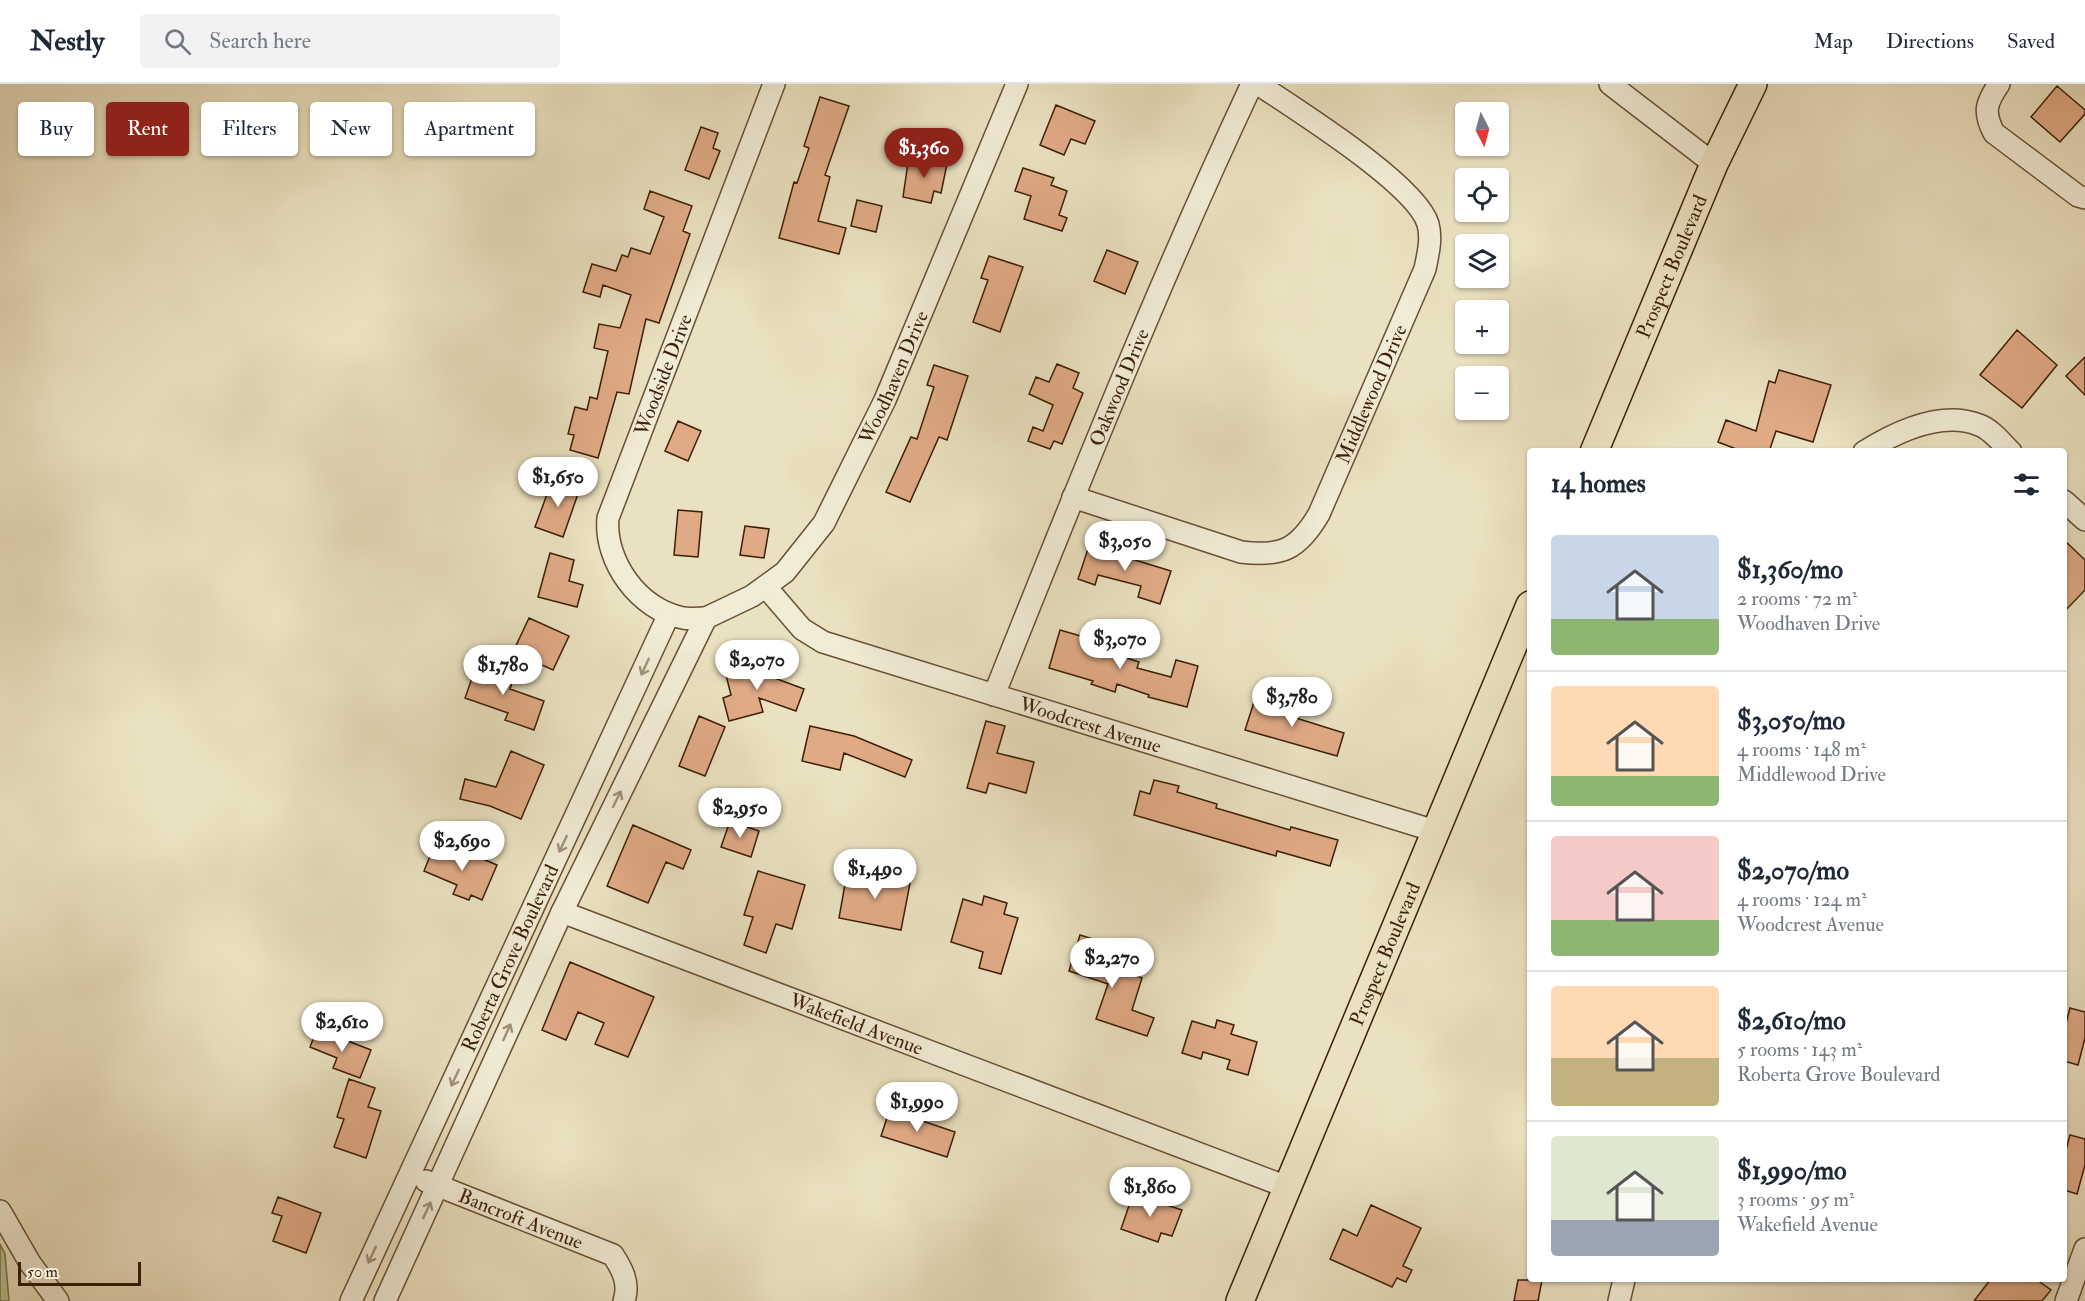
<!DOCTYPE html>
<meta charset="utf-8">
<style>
body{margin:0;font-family:"IM FELL Double Pica",serif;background:#f2f2f3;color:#1f2937;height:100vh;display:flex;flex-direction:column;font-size:22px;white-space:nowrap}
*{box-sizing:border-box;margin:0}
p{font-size:20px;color:#747a83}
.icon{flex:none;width:33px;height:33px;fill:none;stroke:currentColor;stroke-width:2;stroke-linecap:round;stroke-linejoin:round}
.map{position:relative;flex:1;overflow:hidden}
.side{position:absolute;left:1527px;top:364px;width:540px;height:834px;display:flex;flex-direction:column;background:#fff;border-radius:6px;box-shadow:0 2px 4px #0004}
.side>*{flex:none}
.hud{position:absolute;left:18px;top:18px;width:570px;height:54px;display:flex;gap:12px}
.needle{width:39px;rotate:174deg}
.tools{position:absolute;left:1455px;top:18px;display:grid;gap:12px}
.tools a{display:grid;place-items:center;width:54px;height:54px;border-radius:6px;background:#fff;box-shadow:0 2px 4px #0004;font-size:30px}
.scale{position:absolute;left:18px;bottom:15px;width:123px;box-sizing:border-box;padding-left:6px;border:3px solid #3c1f06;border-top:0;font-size:16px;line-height:21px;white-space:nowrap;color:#3c1f06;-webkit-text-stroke:4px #f1ecd6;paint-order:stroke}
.price{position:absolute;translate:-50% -51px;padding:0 14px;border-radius:21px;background:#fff;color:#222;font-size:20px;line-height:39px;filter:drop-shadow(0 2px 3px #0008)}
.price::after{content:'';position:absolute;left:50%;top:36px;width:18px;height:14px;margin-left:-9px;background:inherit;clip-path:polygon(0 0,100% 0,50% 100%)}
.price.current{background:#8f2418;color:#fff}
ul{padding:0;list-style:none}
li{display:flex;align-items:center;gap:18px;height:150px;padding:0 24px}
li+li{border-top:2px solid #e0e1e3}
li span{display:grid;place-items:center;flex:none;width:168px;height:120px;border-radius:6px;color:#555}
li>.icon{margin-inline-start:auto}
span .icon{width:72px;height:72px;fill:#fffc;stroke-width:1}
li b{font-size:26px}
h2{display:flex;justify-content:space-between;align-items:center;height:72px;padding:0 24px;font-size:26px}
.pill{padding:0 21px;border-radius:6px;background:#fff;box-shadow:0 2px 4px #0004;font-size:21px;line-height:54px}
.pill.current{background:#8f2418;color:#fff}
header{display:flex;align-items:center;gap:36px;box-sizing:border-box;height:84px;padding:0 30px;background:#fff;border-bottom:2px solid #e0e1e3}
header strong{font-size:28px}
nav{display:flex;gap:33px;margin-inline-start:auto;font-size:21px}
.search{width:420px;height:54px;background:#f2f2f3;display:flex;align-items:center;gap:15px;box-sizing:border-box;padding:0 21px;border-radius:6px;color:#747a83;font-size:22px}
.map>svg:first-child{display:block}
.green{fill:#b6c393;stroke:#79714c;stroke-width:1.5}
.building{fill:#e0aa86;stroke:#3c1f06;stroke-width:1.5}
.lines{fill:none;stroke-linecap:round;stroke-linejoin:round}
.minor-casing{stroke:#685034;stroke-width:24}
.major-casing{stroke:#3c1f06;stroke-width:30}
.minor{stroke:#f1ecd6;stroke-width:21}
.major{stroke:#eae1c0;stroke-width:27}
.oneway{stroke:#a09078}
.labels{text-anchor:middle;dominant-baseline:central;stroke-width:5;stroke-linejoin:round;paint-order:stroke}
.street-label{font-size:20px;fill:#3c1f06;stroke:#f1ecd6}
</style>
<header>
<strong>Nestly</strong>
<div class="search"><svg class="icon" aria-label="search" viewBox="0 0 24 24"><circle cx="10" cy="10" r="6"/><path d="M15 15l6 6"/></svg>Search here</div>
<nav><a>Map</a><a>Directions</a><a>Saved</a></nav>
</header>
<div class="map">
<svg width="2085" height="1217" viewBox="0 0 2085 1217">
<rect width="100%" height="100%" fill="#eae1c0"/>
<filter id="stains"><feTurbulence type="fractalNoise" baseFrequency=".00333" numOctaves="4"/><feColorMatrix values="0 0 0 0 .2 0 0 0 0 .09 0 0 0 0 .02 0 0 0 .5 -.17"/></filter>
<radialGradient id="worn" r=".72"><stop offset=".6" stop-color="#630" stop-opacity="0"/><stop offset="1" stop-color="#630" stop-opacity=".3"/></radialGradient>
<path class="green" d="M 0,1160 L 5,1170 L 9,1217 L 0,1217 Z"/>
<path class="building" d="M 2057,2 L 2085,26 L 2085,30 L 2060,58 L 2031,33 Z
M 820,13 L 849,22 L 825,91 L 830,93 L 818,137 L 846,144 L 839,170 L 779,154 L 794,98 L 797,99 L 809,64 L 804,62 Z
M 1056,21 L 1095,37 L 1085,60 L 1071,55 L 1064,71 L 1040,61 Z
M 701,43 L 718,49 L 713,64 L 720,67 L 709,95 L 685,86 Z
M 909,72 L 947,80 L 941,109 L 934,107 L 931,119 L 903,113 Z
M 1023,84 L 1054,94 L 1051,101 L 1067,107 L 1059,131 L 1067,134 L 1062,147 L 1024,135 L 1031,112 L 1015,107 Z
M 650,107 L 692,122 L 683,147 L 690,150 L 659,239 L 646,235 L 629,310 L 617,308 L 598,374 L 570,366 L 574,351 L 568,350 L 575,323 L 587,326 L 590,313 L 597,315 L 608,267 L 594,264 L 599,240 L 620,244 L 631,211 L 603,201 L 600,213 L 583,208 L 592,180 L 616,187 L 622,171 L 628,173 L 631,164 L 650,170 L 664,133 L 644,125 Z
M 857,116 L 882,122 L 876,148 L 851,142 Z
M 1107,166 L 1138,178 L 1125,210 L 1094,197 Z
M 989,172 L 1023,183 L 1000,248 L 973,238 L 988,196 L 981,194 Z
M 2017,246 L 2057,281 L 2022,324 L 1980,291 Z
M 2085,273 L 2085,311 L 2066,292 Z
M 1057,280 L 1079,289 L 1073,304 L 1083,309 L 1062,360 L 1054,357 L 1050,365 L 1028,357 L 1033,343 L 1043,347 L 1053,321 L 1029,310 L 1036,293 L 1049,298 Z
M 934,281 L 968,292 L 947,356 L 939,353 L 910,418 L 886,408 L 911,353 L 917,355 L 934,303 L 927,301 Z
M 1779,286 L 1831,301 L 1813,358 L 1776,347 L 1769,368 L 1744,368 L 1718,358 L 1726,336 L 1756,347 L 1769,297 L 1775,299 Z
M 678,337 L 701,347 L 688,377 L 665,367 Z
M 553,394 L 580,404 L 563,453 L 535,443 Z
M 678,426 L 702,428 L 698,473 L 674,471 Z
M 745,442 L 769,445 L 764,474 L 740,471 Z
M 2064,456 L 2085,476 L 2085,506 L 2064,528 Z
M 1090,459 L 1123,470 L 1122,472 L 1171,487 L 1160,520 L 1138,513 L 1141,502 L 1098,491 L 1095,501 L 1078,495 Z
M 550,469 L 574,476 L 569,497 L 583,501 L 577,523 L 538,513 Z
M 529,534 L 569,552 L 553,586 L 513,568 Z
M 1060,546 L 1098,557 L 1096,564 L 1139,578 L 1137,584 L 1171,593 L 1176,576 L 1198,582 L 1187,623 L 1148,613 L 1149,611 L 1117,600 L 1115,608 L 1091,600 L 1093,597 L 1049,584 Z
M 764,576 L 769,592 L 804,605 L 796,627 L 759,614 L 763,628 L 729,637 L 723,614 L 731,611 L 725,587 Z
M 478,577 L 515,590 L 510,605 L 544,617 L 534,646 L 505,636 L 508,629 L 465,614 Z
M 1255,615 L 1298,628 L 1296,634 L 1344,649 L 1337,672 L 1245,646 Z
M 699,632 L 725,643 L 705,692 L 679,682 Z
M 986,637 L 1005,642 L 997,669 L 1034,678 L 1026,709 L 989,699 L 986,709 L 967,704 Z
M 810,642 L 854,652 L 912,676 L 905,693 L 844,669 L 840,686 L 802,677 Z
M 511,667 L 544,681 L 521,735 L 490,722 L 460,715 L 465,695 L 496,703 Z
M 1154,696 L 1179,702 L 1177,708 L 1217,720 L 1216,724 L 1290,746 L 1291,743 L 1338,756 L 1330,782 L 1277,767 L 1276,772 L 1134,731 L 1140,707 L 1150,710 Z
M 730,737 L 759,747 L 751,773 L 721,763 Z
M 633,741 L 691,766 L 683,785 L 666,778 L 648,819 L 607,802 Z
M 445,759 L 497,781 L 482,816 L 471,811 L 469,816 L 453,810 L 457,801 L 424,787 L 430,772 L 438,775 Z
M 758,787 L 805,801 L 792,845 L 776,840 L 766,869 L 744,861 L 753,833 L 744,831 Z
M 847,789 L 888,797 L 889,790 L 911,794 L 901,846 L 839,834 Z
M 984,812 L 1007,819 L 1004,830 L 1018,834 L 1001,890 L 979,884 L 983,868 L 951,858 L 963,815 L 982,821 Z
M 1080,851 L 1096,856 L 1090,873 L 1127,885 L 1126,888 L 1142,894 L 1132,926 L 1154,934 L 1147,952 L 1096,935 L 1108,900 L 1069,887 Z
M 570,878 L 654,913 L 628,973 L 595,960 L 604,939 L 578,928 L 566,956 L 542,946 Z
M 2070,924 L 2085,928 L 2085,954 L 2078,981 L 2064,977 L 2064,947 Z
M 1217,936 L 1234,941 L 1231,950 L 1257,958 L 1248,991 L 1227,985 L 1230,976 L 1203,968 L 1201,975 L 1182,969 L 1192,937 L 1215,944 Z
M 317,945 L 371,966 L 360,994 L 333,984 L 337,974 L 310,963 Z
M 349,995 L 375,1004 L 368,1023 L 381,1027 L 366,1074 L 334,1063 L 344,1035 L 337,1033 Z
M 891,1022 L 913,1029 L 911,1033 L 955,1048 L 947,1073 L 881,1052 Z
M 2070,1051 L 2085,1055 L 2085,1081 L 2077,1110 L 2064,1106 L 2064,1073 Z
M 1133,1110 L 1182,1126 L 1172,1152 L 1161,1149 L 1158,1158 L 1121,1145 Z
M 278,1113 L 321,1129 L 306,1169 L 273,1157 L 282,1132 L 272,1129 Z
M 1371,1121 L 1421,1144 L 1403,1182 L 1412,1186 L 1406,1198 L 1397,1194 L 1392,1203 L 1330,1175 L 1343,1145 L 1357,1152 Z
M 1518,1196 L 1542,1196 L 1538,1217 L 1514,1217 Z
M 1990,1196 L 2037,1196 L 2051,1206 L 2042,1217 L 1974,1217 Z"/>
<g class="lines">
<g class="minor-casing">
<g id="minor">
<path d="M 1610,0 L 1714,80"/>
<path d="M 1999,0 C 1986,19 1983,28 1994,49 L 2078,112 L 2085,114"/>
<path d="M 1864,368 C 1896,348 1941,326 1979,341 C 1991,345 2002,359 2011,368"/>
<path id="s1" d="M 1073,413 L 1241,468 C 1281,473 1298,466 1319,430 L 1425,185 C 1428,170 1432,155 1428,140 C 1416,100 1295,25 1258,0"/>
<path d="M 2064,417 L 2085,436"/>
<path id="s2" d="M 766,503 L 802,545 L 823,558 L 1435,747"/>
<path id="s3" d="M 706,534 L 752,512 L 785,488 L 824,439 L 885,316 L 1017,0"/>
<path id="s4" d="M 706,534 C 698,534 690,535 683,534 C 639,526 604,477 608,434 L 774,0"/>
<path id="s5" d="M 994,611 C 1076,406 1158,200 1252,0"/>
<path id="s6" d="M 562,828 L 1287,1103"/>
<path id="s7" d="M 426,1097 L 613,1171 C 622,1185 630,1199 624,1217"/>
<path d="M 0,1127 L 30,1179 L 58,1217"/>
<path id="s8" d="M 351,1217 L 669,530"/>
<path d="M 385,1217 L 562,828 L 706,534"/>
<path d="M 1619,1217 L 1624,1196"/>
<path d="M 2066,1217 L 2085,1165"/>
</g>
</g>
<g class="major-casing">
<g id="major">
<path id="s9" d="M 1594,368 L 1714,80 L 1753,0"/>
<path id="s10" d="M 1240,1217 L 1530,521"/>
</g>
</g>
<use href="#minor" class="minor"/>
<use href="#major" class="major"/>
</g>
<defs><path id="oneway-shaft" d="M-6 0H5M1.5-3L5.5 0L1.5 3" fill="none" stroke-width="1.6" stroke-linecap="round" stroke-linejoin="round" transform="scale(1.5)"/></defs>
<g class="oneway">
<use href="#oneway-shaft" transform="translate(645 583) rotate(115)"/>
<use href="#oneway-shaft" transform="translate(617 715) rotate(-64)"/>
<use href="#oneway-shaft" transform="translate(563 760) rotate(115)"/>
<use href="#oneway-shaft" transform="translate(507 948) rotate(-66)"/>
<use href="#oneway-shaft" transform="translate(455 994) rotate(115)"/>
<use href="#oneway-shaft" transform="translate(427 1126) rotate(-65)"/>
<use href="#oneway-shaft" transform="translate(372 1171) rotate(115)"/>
</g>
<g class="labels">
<g class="street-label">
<text stroke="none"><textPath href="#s9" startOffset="201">Prospect Boulevard</textPath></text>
<text stroke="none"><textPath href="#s4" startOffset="312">Woodside Drive</textPath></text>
<text stroke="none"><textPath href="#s3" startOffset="316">Woodhaven Drive</textPath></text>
<text stroke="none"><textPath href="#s5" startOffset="332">Oakwood Drive</textPath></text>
<text stroke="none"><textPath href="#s1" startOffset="402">Middlewood Drive</textPath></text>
<text stroke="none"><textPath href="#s2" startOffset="360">Woodcrest Avenue</textPath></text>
<text stroke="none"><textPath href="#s10" startOffset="376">Prospect Boulevard</textPath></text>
<text stroke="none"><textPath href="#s8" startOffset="378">Roberta Grove Boulevard</textPath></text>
<text stroke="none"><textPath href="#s6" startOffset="315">Wakefield Avenue</textPath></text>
<text stroke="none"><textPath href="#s7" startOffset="102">Bancroft Avenue</textPath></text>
</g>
</g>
<rect width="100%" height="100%" filter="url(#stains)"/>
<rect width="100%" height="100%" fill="url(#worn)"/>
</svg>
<div class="tools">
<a><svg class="needle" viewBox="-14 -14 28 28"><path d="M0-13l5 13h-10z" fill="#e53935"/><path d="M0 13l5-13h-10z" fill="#747a83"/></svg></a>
<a><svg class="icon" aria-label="locate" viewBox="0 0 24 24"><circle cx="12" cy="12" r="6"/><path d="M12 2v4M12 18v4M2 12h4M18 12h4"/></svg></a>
<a><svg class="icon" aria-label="layers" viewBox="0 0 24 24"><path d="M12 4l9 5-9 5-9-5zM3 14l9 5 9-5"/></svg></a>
<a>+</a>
<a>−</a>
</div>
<div class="scale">50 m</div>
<b class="price current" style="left:924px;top:95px">$1,360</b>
<b class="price" style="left:558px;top:424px">$1,650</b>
<b class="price" style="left:1125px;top:488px">$3,050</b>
<b class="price" style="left:1120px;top:586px">$3,070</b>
<b class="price" style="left:757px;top:607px">$2,070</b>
<b class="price" style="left:503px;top:612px">$1,780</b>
<b class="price" style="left:1292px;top:644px">$3,780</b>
<b class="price" style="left:740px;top:755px">$2,950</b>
<b class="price" style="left:462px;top:788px">$2,690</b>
<b class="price" style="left:875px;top:816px">$1,490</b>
<b class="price" style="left:1112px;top:905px">$2,270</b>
<b class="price" style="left:342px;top:969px">$2,610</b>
<b class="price" style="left:917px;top:1049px">$1,990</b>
<b class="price" style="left:1150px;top:1134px">$1,860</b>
<div class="hud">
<a class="pill">Buy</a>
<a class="pill current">Rent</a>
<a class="pill">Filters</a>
<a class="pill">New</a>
<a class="pill">Apartment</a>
</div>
<section class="side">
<h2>14 homes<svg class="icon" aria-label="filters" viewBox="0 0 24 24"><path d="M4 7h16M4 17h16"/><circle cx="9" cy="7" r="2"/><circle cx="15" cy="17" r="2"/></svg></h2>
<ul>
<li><span style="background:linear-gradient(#c9d6e8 70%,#8fb573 0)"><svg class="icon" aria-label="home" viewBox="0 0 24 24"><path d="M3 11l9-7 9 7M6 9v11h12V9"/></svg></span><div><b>$1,360/mo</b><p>2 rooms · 72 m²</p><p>Woodhaven Drive</p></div></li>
<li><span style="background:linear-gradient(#ffd9b3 75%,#8fb573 0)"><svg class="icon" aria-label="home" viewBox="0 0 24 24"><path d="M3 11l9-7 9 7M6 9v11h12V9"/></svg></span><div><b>$3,050/mo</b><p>4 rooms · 148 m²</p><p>Middlewood Drive</p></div></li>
<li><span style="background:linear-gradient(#f6c9c9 70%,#8fb573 0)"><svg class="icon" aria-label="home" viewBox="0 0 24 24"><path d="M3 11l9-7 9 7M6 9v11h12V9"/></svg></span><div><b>$2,070/mo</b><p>4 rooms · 124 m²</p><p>Woodcrest Avenue</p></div></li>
<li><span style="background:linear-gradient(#ffd9b3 60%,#c2b280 0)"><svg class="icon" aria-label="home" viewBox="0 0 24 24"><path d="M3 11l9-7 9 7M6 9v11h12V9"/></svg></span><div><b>$2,610/mo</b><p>5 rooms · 143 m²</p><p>Roberta Grove Boulevard</p></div></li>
<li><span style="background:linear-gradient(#dfe7d0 70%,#9aa5b1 0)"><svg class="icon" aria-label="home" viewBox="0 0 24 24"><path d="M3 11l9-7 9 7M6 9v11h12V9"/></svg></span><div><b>$1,990/mo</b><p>3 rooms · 95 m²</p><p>Wakefield Avenue</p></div></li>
</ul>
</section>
</div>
